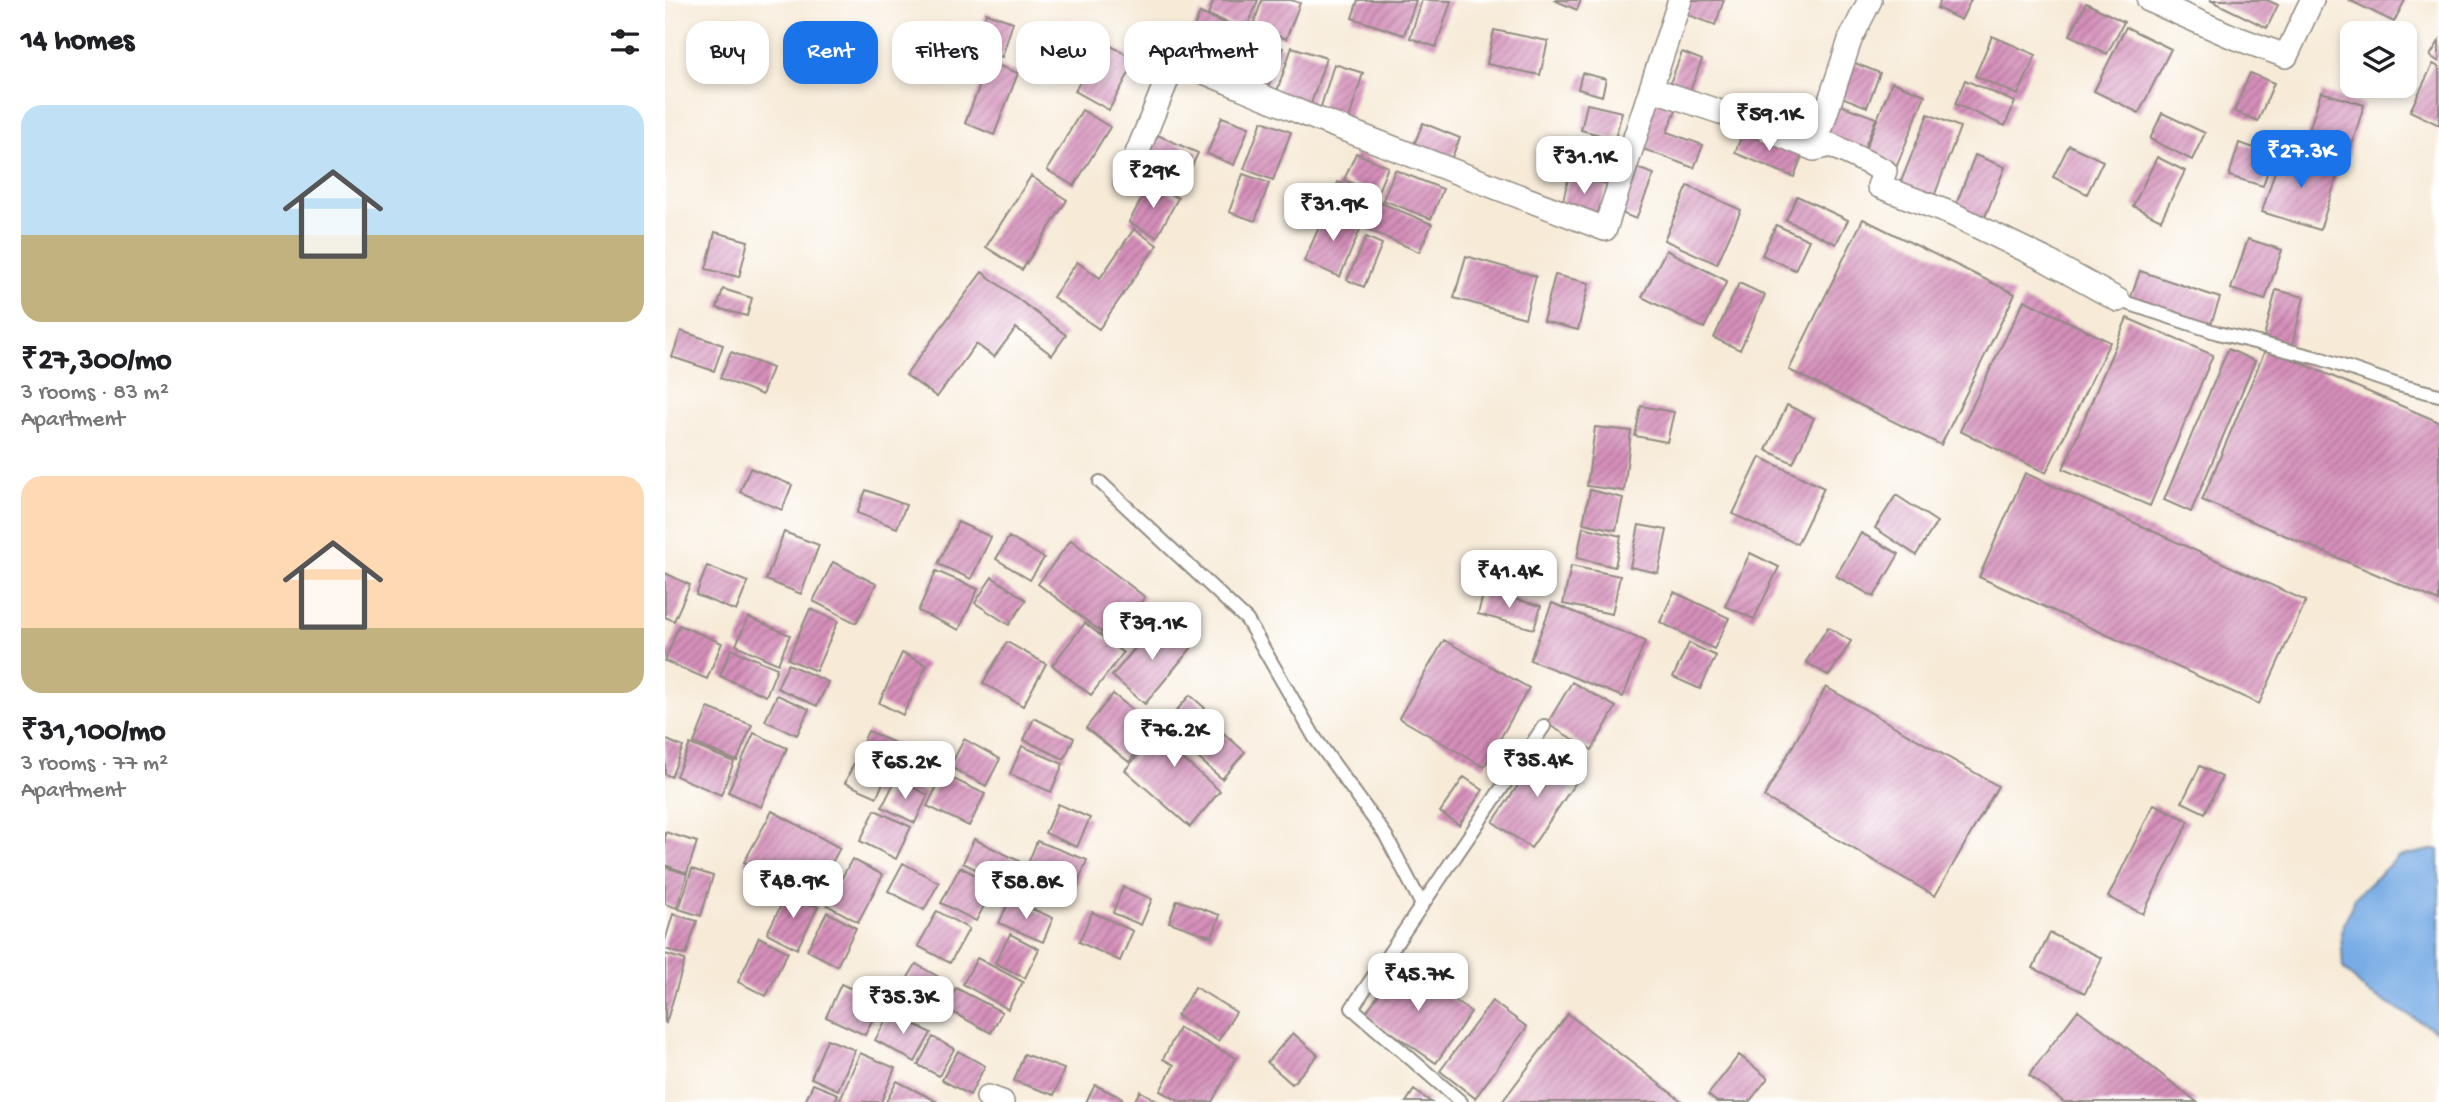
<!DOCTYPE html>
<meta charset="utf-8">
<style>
body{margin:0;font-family:"Gochi Hand",sans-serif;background:#f6f6f6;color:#202124;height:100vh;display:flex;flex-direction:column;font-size:26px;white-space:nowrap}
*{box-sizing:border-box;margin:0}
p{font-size:23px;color:#757577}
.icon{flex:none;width:38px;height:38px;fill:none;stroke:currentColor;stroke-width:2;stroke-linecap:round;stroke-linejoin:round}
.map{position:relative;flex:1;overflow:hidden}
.panel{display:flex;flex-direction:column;background:#fff;width:665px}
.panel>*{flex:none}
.banner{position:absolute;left:21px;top:21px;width:665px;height:63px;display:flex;gap:14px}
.controls{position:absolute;left:1675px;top:21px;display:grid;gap:14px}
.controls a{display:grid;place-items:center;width:77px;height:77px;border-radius:14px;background:#fff;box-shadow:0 4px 10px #0003;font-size:35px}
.price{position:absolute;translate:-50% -60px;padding:0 16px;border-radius:14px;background:#fff;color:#222;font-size:23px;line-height:46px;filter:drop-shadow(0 2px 4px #0008)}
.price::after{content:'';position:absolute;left:50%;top:42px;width:21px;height:16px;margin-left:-10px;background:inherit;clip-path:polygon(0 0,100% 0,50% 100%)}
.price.active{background:#1a73e8;color:#fff}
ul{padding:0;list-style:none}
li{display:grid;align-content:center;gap:14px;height:371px;padding:0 21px}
li span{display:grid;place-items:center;height:217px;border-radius:21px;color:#555}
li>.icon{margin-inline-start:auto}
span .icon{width:126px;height:126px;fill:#fffc;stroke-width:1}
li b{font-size:30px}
h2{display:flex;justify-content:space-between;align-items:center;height:84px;padding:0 21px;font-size:30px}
.tag{padding:0 24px;border-radius:21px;background:#fff;box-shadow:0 4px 10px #0003;font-size:24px;line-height:63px}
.tag.active{background:#1a73e8;color:#fff}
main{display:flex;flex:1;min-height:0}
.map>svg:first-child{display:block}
.water{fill:#78ace5;stroke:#526c88;stroke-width:2}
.building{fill:url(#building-hatch)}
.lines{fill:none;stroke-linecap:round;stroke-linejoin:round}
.lane-casing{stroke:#918b82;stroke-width:16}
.street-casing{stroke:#918b82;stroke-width:26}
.lane{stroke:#fff;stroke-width:12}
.street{stroke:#fff;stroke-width:23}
</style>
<main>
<section class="panel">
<h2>14 homes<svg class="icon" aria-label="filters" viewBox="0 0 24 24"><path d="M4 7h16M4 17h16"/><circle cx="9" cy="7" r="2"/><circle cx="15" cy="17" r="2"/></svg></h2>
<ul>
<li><span style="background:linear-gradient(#bfe0f5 60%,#c2b280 0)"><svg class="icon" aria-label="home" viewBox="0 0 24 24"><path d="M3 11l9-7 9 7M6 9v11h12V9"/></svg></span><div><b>₹27,300/mo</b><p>3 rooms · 83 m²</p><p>Apartment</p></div></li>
<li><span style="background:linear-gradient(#ffd9b3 70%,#c2b280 0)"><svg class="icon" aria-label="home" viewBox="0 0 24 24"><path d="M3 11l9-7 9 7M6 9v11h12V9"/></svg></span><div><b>₹31,100/mo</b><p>3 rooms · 77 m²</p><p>Apartment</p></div></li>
</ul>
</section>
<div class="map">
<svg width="1774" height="1102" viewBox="0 0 1774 1102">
<defs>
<pattern id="building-hatch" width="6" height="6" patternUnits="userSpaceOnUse" patternTransform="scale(1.75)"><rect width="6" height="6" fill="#d58fba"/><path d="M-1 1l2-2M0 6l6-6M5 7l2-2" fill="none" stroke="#ad7597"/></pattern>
</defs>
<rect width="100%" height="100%" fill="#fff"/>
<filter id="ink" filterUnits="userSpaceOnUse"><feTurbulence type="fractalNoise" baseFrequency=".0143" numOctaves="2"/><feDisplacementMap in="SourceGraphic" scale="14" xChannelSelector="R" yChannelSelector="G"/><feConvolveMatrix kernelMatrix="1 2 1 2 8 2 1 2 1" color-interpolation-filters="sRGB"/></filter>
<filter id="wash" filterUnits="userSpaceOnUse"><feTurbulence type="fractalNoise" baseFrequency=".00686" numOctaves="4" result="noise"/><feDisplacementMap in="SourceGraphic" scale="28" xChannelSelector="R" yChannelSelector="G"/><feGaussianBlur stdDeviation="1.57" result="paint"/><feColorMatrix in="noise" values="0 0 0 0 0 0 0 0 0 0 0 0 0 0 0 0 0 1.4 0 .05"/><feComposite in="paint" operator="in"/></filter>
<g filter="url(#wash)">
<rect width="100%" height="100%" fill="#f7ebd8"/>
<path class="water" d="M 1771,849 L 1774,850 L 1774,1032 L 1703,993 L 1678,968 L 1676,932 L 1690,897 L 1733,857 Z"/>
<g id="blocks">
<path class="building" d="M 549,0 L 593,0 L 581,30 L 543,15 Z
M 597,0 L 626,0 L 635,3 L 621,39 L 588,26 Z
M 693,0 L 751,0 L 739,35 L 687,18 Z
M 757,0 L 786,1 L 771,47 L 745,38 Z
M 889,0 L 916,0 L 912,10 Z
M 1025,0 L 1059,0 L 1050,25 L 1020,14 Z
M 1276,0 L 1306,0 L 1296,20 L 1272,8 Z
M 1545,0 L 1602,0 L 1613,5 L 1602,28 Z
M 1684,0 L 1740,0 L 1729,22 Z
M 1421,3 L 1459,22 L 1442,54 L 1405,35 Z
M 321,13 L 348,22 L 337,57 L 309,48 Z
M 535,13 L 586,35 L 567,79 L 516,56 Z
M 1461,27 L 1506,49 L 1474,113 L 1429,91 Z
M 829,30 L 883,41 L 875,75 L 822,64 Z
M 1327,36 L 1371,55 L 1353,95 L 1310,76 Z
M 596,39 L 618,48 L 602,90 L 579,82 Z
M 437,41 L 471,60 L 444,110 L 410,91 Z
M 1774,41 L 1774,62 L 1765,56 Z
M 627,47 L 661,58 L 644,110 L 610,97 Z
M 1017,52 L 1037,60 L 1022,99 L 1002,91 Z
M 1182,60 L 1215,73 L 1202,107 L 1169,94 Z
M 324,62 L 353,73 L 329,135 L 300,123 Z
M 669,64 L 698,73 L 683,122 L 654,113 Z
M 1768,64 L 1774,67 L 1774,125 L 1745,111 Z
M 917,73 L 941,79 L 937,96 L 913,89 Z
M 1585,73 L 1609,83 L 1593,121 L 1569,111 Z
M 1300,80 L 1350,102 L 1340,126 L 1290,104 Z
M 1227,82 L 1260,95 L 1231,168 L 1198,155 Z
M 1656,92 L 1699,105 L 1680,167 L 1637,153 Z
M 990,94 L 1004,100 L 1002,106 L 1011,110 L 1002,132 L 1038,145 L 1029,168 L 970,146 Z
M 1170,103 L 1211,118 L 1198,152 L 1157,136 Z
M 922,104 L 957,112 L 950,139 L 916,130 Z
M 417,110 L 445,127 L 409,186 L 382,170 Z
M 1497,113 L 1540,133 L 1527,160 L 1485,139 Z
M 1263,114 L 1295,127 L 1267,202 L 1233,189 Z
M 557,117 L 584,127 L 569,165 L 542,154 Z
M 597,121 L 626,132 L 608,180 L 579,169 Z
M 758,123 L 795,138 L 784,164 L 747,149 Z
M 1079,129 L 1138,153 L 1129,177 L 1070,153 Z
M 488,133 L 533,153 L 515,192 L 471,172 Z
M 1574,143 L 1608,154 L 1598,186 L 1564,176 Z
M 1404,145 L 1438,161 L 1422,194 L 1388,177 Z
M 1617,149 L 1675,167 L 1655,230 L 1597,212 Z
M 691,153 L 723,167 L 712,194 L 679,180 Z
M 1310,155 L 1340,167 L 1318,222 L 1289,210 Z
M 1492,157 L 1520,171 L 1496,220 L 1468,206 Z
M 966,166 L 989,174 L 971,219 L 949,210 Z
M 730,170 L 778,189 L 766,219 L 718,200 Z
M 578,174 L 604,183 L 590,221 L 564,212 Z
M 904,175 L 942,184 L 934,218 L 896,209 Z
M 366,176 L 402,200 L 357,270 L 321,247 Z
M 673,182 L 710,198 L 701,221 L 663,206 Z
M 485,183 L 513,198 L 492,237 L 464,222 Z
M 1023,186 L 1076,210 L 1052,264 L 999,240 Z
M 1132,196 L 1183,220 L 1171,244 L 1121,220 Z
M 714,202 L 767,224 L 754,252 L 702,229 Z
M 662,209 L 697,225 L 675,277 L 639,261 Z
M 1198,219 L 1350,294 L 1276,445 L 1124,370 Z
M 1111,225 L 1144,240 L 1130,270 L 1097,255 Z
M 469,229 L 492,245 L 434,329 L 388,297 L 412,262 L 435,278 Z
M 50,232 L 83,241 L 74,277 L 41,269 Z
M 701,237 L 717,244 L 699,287 L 682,280 Z
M 1583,239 L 1617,250 L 1600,300 L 1566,289 Z
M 1001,250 L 1062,281 L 1039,328 L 977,297 Z
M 801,256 L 871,276 L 860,318 L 789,298 Z
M 1475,271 L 1555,298 L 1545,327 L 1465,300 Z
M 317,272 L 401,335 L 387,355 L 351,328 L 329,357 L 311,344 L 272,397 L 241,375 Z
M 890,275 L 924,283 L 913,330 L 878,321 Z
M 1074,283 L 1100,295 L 1075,350 L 1049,338 Z
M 58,289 L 87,298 L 82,316 L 52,308 Z
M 1611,290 L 1639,297 L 1627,345 L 1599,337 Z
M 1359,300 L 1445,342 L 1381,473 L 1295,431 Z
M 1462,318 L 1548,355 L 1485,506 L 1398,469 Z
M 16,331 L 58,345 L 49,371 L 7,357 Z
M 1601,348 L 1774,422 L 1774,601 L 1537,500 Z
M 1563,349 L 1590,361 L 1526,512 L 1499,500 Z
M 66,352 L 107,368 L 97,395 L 55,378 Z
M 1122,405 L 1149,418 L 1128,463 L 1101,450 Z
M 976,406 L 1009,412 L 1002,442 L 970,436 Z
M 930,427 L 966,431 L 959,491 L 922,486 Z
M 1095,457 L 1159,488 L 1132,544 L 1068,514 Z
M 85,468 L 127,485 L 117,510 L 75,492 Z
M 1360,473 L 1641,601 L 1594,704 L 1314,577 Z
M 201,490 L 241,505 L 232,528 L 192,513 Z
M 925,490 L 958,498 L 951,530 L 918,523 Z
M 1231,495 L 1272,522 L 1251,555 L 1210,528 Z
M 293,522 L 326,537 L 306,579 L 273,564 Z
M 974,525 L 1002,530 L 993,573 L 965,567 Z
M 918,527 L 956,536 L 950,567 L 912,558 Z
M 119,532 L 154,545 L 136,594 L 101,580 Z
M 1196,533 L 1234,554 L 1209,597 L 1171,576 Z
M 344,537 L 379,558 L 365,580 L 331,559 Z
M 406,540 L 480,597 L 447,640 L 373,584 Z
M 1085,553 L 1114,567 L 1089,619 L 1060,606 Z
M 168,562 L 211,584 L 191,623 L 148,601 Z
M 42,566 L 83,582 L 71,611 L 31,595 Z
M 906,566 L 955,576 L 947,614 L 898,604 Z
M 271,571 L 313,589 L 294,630 L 253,611 Z
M 0,573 L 25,585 L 9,621 L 0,617 Z
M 327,577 L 361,600 L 344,625 L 310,603 Z
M 819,591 L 876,606 L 869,629 L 813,614 Z
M 1009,592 L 1064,618 L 1049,649 L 995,622 Z
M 887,603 L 980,641 L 958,697 L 865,660 Z
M 145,609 L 173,621 L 151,671 L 123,659 Z
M 83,617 L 125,635 L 113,664 L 71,645 Z
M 494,619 L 527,647 L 480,704 L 447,676 Z
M 420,623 L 458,653 L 426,695 L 387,665 Z
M 14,625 L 57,643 L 42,679 L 0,661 Z
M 1163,627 L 1186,641 L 1164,676 L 1141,662 Z
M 779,640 L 864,688 L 819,767 L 734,718 Z
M 342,642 L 381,664 L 358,706 L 318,683 Z
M 1024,643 L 1051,656 L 1035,689 L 1008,677 Z
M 66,649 L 112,668 L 101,696 L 55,676 Z
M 237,653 L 262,665 L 238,715 L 214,703 Z
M 123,664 L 163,682 L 152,706 L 112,688 Z
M 907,682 L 951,707 L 927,750 L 882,724 Z
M 1161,687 L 1333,786 L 1270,896 L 1099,797 Z
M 448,694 L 491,728 L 464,762 L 421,728 Z
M 112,695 L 144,709 L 132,735 L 100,721 Z
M 525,695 L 540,708 L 505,748 L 555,791 L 525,827 L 460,770 Z
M 43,708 L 87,725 L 72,761 L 29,743 Z
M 538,715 L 580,752 L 557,779 L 515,742 Z
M 369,718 L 409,738 L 399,759 L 359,740 Z
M 203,731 L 234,745 L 212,797 L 180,783 Z
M 89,733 L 122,748 L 96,807 L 63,792 Z
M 0,739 L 18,747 L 6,777 L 0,774 Z
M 299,739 L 335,759 L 321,786 L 285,767 Z
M 25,744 L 69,762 L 56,795 L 11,776 Z
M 357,746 L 398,764 L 386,792 L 345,774 Z
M 877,750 L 915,776 L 866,848 L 828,822 Z
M 1535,766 L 1557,777 L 1540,813 L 1517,802 Z
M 278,774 L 320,794 L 304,826 L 262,806 Z
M 799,777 L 818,790 L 794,825 L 775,812 Z
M 231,779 L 263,795 L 250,823 L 217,807 Z
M 393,804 L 425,818 L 412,847 L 380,833 Z
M 1489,804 L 1524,821 L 1478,914 L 1443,897 Z
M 210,810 L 246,827 L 231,859 L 195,841 Z
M 107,811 L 175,848 L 147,899 L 79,862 Z
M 0,832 L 32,842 L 22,873 L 0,865 Z
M 309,839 L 354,861 L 343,885 L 298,863 Z
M 372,841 L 422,860 L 410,890 L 360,871 Z
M 187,859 L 218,875 L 193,922 L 162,905 Z
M 238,863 L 274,883 L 259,910 L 223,891 Z
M 0,867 L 22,874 L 12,908 L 0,904 Z
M 295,867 L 330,885 L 311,921 L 276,903 Z
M 27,869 L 48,876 L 36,916 L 14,909 Z
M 458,887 L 487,899 L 476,925 L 448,913 Z
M 123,892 L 153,907 L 132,949 L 102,933 Z
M 345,899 L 388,918 L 378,942 L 334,923 Z
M 512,900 L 555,915 L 547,937 L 504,922 Z
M 272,911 L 304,929 L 285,963 L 253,946 Z
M 162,912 L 191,928 L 172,966 L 142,950 Z
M 427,912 L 468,931 L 455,961 L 414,942 Z
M 8,914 L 32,921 L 21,955 L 0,949 L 0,941 Z
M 1385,933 L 1437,958 L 1420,993 L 1368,968 Z
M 345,934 L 374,949 L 360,978 L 330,963 Z
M 94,937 L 123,952 L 101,996 L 73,982 Z
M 0,954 L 20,960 L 1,1023 L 0,1022 Z
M 312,958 L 358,982 L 343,1009 L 298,984 Z
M 735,963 L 806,1012 L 771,1063 L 700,1014 Z
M 251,964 L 286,984 L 263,1022 L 229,1001 Z
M 176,984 L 216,1002 L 200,1035 L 161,1017 Z
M 530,987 L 571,1012 L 553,1041 L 512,1016 Z
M 291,988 L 337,1012 L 326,1033 L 280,1008 Z
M 827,1001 L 862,1027 L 810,1098 L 775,1071 Z
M 1413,1010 L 1532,1102 L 1399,1102 L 1364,1075 Z
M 226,1011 L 266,1033 L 250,1062 L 210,1040 Z
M 903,1014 L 1018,1102 L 837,1102 Z
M 514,1028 L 571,1058 L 547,1102 L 516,1102 L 495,1091 L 509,1065 L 498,1059 Z
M 628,1033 L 653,1055 L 627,1084 L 602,1062 Z
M 268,1037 L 289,1049 L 274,1076 L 253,1065 Z
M 162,1039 L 190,1050 L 173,1090 L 146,1078 Z
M 293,1051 L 320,1066 L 305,1095 L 277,1080 Z
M 195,1053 L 230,1068 L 216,1102 L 174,1102 Z
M 359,1054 L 399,1069 L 389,1095 L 349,1081 Z
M 1074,1055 L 1103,1078 L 1084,1102 L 1052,1102 L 1043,1095 Z
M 232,1081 L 273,1102 L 221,1102 Z
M 148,1084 L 173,1094 L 170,1102 L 140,1102 Z
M 430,1085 L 457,1098 L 455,1102 L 421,1102 Z
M 749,1090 L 766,1102 L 741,1102 Z
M 475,1091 L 494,1102 L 469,1102 Z"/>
</g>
</g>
<g filter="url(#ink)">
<use href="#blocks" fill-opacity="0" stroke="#918b82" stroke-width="2"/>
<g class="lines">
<g class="lane-casing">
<path id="lane" d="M 1453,300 L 1553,333 L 1657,359 L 1733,385 L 1774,395
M 435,482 L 582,620 L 650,738 L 721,836 L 757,905
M 796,1102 L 687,1008 L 879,726"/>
</g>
<g class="street-casing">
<path id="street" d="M 1484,0 L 1566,36 L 1621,56 L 1647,0
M 987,89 L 1079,120 L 1149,149 L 1166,145 L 1220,171 L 1214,186 L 1287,214 L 1379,259 L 1453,300
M 1149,149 L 1185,40 L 1205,0
M 460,183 L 510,60 L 642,115 L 940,229 L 1015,0
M 323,1097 L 337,1102"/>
</g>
<use href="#lane" class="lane"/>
<use href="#street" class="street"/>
</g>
</g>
</svg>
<div class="controls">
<a><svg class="icon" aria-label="layers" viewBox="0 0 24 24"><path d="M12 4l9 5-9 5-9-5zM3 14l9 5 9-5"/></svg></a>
</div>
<b class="price" style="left:1104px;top:153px">₹59.1K</b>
<b class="price active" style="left:1636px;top:190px">₹27.3K</b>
<b class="price" style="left:919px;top:196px">₹31.1K</b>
<b class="price" style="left:488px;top:210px">₹29K</b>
<b class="price" style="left:668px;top:243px">₹31.9K</b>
<b class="price" style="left:844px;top:610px">₹41.4K</b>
<b class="price" style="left:487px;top:662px">₹39.1K</b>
<b class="price" style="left:509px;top:769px">₹76.2K</b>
<b class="price" style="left:872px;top:799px">₹35.4K</b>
<b class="price" style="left:240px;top:801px">₹65.2K</b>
<b class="price" style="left:128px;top:920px">₹48.9K</b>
<b class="price" style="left:361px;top:921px">₹58.8K</b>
<b class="price" style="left:753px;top:1013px">₹45.7K</b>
<b class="price" style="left:238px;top:1036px">₹35.3K</b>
<div class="banner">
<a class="tag">Buy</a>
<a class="tag active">Rent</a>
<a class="tag">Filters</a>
<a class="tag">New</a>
<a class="tag">Apartment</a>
</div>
</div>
</main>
